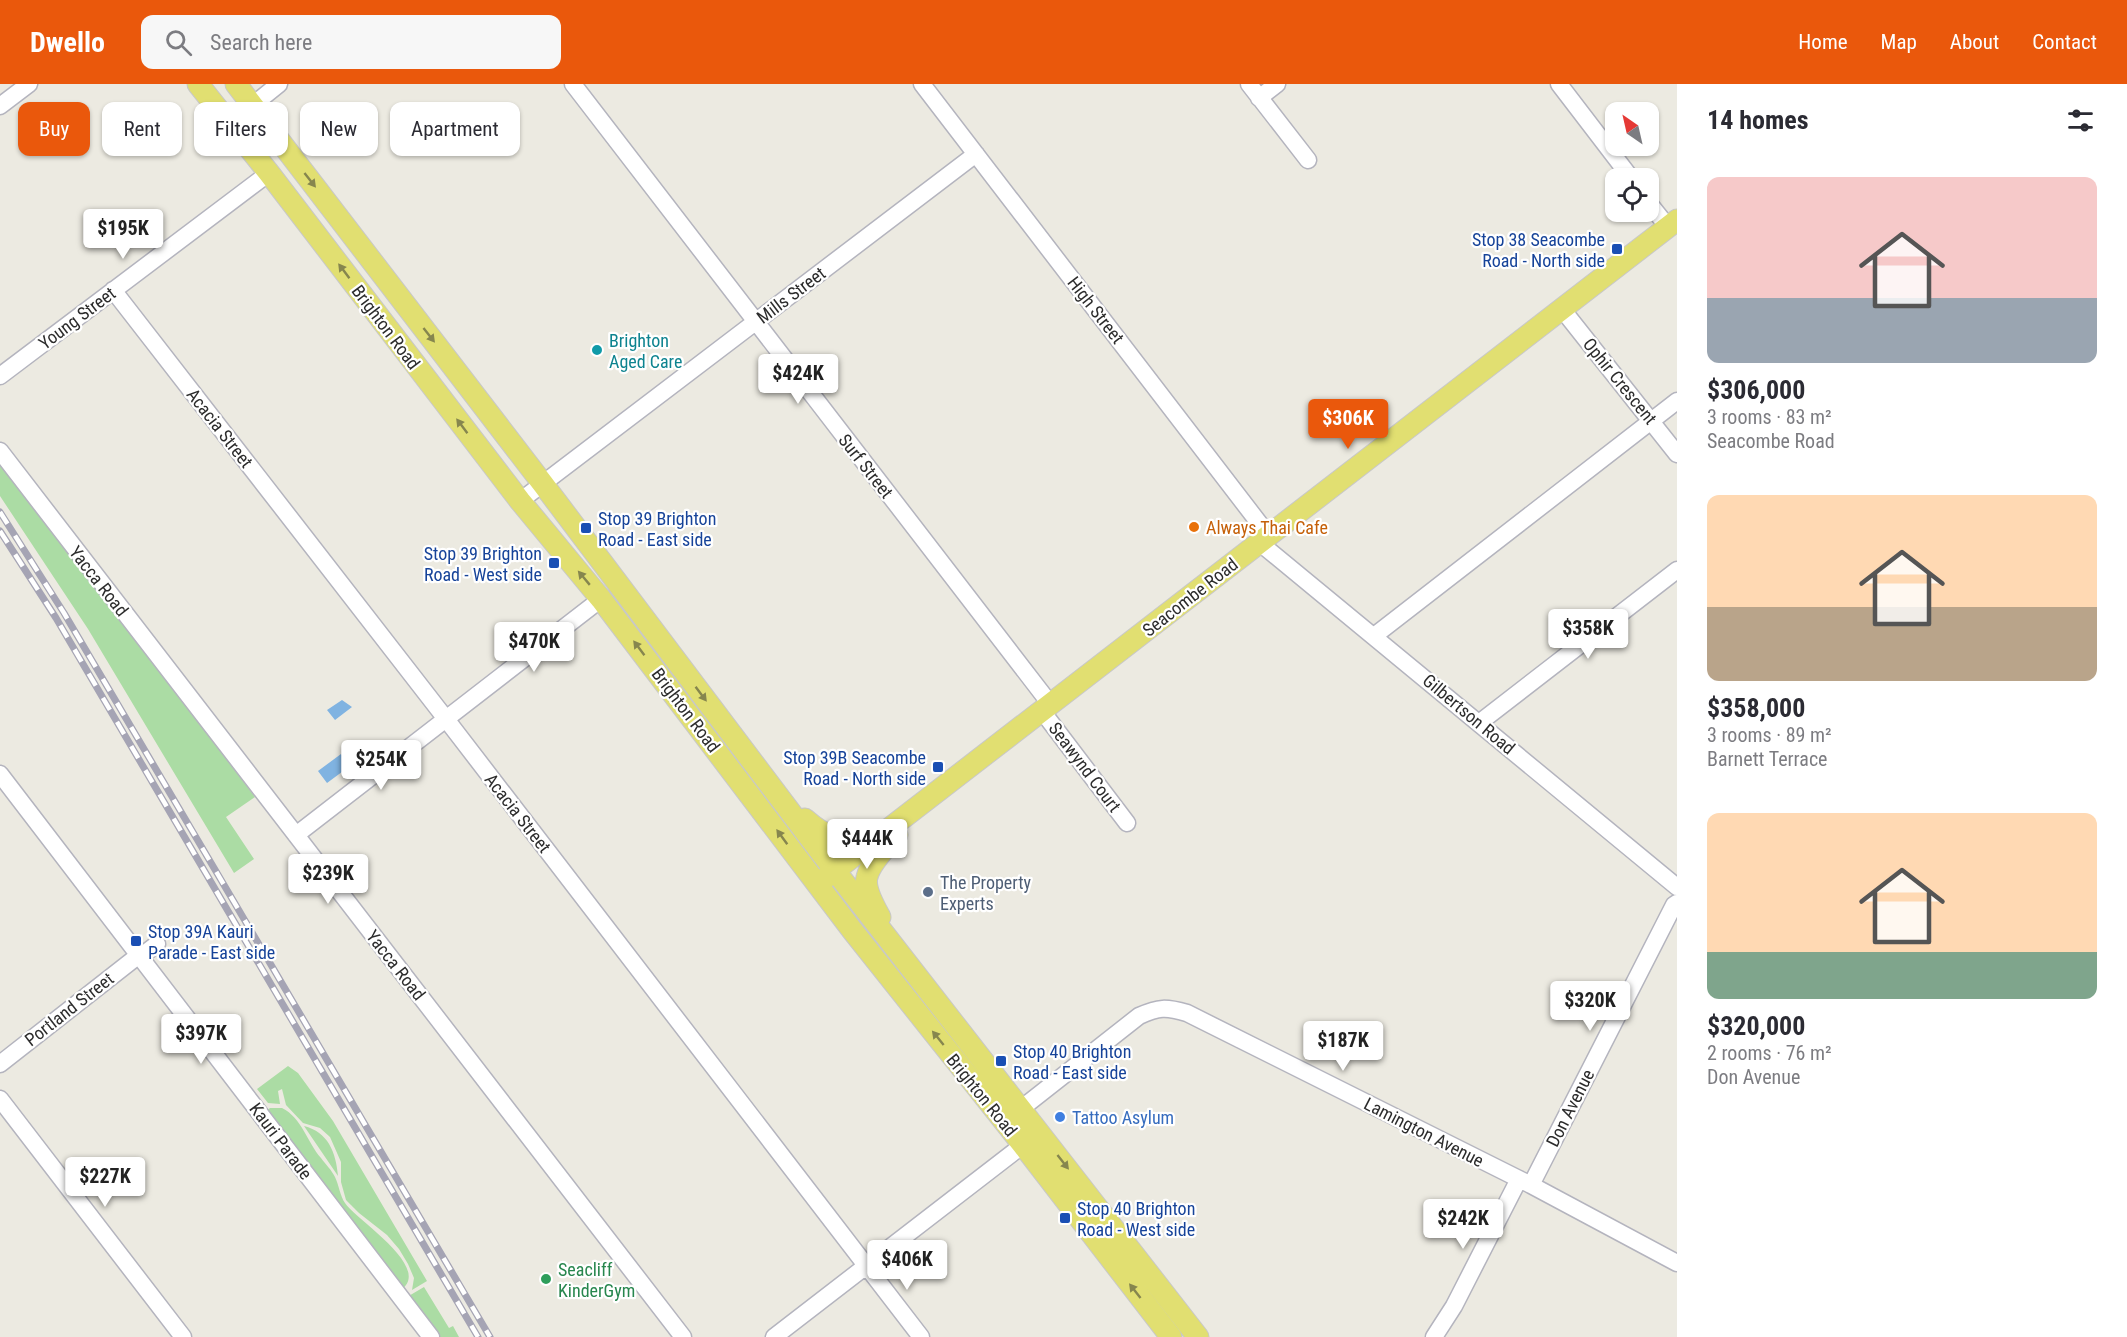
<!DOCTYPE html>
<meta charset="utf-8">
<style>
body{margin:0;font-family:"Roboto Condensed",sans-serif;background:#f7f7f7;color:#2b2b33;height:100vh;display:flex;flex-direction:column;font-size:22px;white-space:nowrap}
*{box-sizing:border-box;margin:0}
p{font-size:20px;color:#7c7c81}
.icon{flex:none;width:33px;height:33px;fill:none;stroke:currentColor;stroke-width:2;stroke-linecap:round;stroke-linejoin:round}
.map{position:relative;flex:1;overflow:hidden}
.details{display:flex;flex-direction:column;background:#fff;width:450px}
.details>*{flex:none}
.top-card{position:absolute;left:18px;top:18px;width:570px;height:54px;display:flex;gap:12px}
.needle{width:39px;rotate:326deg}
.tools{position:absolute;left:1605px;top:18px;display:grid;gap:12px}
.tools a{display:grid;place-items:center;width:54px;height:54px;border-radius:12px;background:#fff;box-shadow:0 2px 4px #0004;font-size:30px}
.price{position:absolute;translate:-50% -51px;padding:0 14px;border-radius:6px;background:#fff;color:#222;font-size:20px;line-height:39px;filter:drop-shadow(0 2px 3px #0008)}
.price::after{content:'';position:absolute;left:50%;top:36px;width:18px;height:14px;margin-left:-9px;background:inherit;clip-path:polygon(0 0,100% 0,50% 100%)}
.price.current{background:#ea580c;color:#fff}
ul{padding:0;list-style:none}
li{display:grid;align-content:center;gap:12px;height:318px;padding:0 30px}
li span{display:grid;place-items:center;height:186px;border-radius:12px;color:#555}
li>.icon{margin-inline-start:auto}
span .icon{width:108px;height:108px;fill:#fffc;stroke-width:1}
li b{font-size:26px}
h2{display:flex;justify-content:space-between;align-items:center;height:72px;padding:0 30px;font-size:26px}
.pill{padding:0 21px;border-radius:12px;background:#fff;box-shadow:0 2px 4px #0004;font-size:21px;line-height:54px}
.pill.current{background:#ea580c;color:#fff}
header{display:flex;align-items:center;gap:36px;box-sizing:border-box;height:84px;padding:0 30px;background:#ea580c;color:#fff}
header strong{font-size:28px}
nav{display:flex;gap:33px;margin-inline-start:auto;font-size:21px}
.search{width:420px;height:54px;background:#f7f7f7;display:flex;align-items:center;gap:15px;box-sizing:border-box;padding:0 21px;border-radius:12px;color:#7c7c81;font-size:22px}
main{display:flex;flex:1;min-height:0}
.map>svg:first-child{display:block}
.green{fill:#abdca4}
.water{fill:#80b3e1}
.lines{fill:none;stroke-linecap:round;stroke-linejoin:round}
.minor-casing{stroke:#b4b4be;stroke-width:19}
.major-casing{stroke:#c8c8c8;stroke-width:23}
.minor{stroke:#fff;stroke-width:16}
.major{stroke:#e1df71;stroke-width:21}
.rail-casing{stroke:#a5a4b4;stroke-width:7}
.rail{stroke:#fff;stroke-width:4.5;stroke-dasharray:14;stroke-linecap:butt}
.oneway{fill:#86864e}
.transit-dot{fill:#1a4fb4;stroke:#fff;stroke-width:2}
.culture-dot{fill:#0f9aa8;stroke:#fff;stroke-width:2}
.food-dot{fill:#e8710a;stroke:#fff;stroke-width:2}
.service-dot{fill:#5c6f8a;stroke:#fff;stroke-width:2}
.shop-dot{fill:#3f7fe0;stroke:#fff;stroke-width:2}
.leisure-dot{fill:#2e9e5b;stroke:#fff;stroke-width:2}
.labels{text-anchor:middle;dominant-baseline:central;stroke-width:4.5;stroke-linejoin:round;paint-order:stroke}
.transit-label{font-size:18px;fill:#164399;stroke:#fff;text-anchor:start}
.street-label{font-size:18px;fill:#2c2c2c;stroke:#fff}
.culture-label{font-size:18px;fill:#0d838f;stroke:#fff;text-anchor:start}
.food-label{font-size:18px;fill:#c56008;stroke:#fff;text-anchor:start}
.service-label{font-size:18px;fill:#4e5e75;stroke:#fff;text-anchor:start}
.shop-label{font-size:18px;fill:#366cbe;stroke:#fff;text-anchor:start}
.leisure-label{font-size:18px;fill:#27864d;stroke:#fff;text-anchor:start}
</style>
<header>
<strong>Dwello</strong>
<div class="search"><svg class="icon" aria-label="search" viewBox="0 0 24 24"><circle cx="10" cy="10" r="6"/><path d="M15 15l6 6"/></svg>Search here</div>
<nav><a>Home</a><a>Map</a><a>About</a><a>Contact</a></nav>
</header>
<main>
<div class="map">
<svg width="1677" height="1253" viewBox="0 0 1677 1253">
<rect width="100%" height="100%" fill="#eceae1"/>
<path class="green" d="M 0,375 L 140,558 L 255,713 L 226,733 L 254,775 L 234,789 L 88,545 L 0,412 Z
M 288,982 L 298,989 L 333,1037 L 427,1197 L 412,1206 L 414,1194 L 408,1180 L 399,1165 L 387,1151 L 359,1129 L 346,1116 L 341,1098 L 341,1078 L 330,1053 L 320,1044 L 303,1039 L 286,1021 L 282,1005 L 278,1007 L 280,1020 L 268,1019 L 257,1005 Z
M 270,1024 L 282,1024 C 302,1034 307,1058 321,1074 C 326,1081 331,1085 335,1093 C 339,1101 340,1112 345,1119 C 356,1136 433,1183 401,1206 L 265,1028 Z
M 304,1042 C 328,1048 336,1068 338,1092 Z
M 424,1203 L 449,1244 L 453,1242 L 459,1253 L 436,1253 L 407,1213 Z"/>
<path class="water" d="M 342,616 L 352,623 L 335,636 L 327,626 Z
M 341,670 L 350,682 L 327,699 L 318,687 Z"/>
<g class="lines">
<g class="minor-casing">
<path id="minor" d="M 573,0 L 1051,621
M 922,0 L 1269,452
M 1249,0 L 1308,76
M 1559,0 L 1631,94
M 1259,14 L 1277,0
M 253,21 L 279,0
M 0,22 L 29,0
M 1648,118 L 1668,143
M 113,206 L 446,635 L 921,1253
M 1562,225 L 1677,370
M 0,292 L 269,89
M 0,367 L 683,1253
M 520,417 L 976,70
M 1260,459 L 1677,803
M 1374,552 L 1677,317
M 1042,627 L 1127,739
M 1479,639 L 1677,486
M 0,690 L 431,1253
M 296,751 L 601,515
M 140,873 L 157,860
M 0,980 L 139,871
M 0,1015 L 183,1253
M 1022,1024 L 1139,932 C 1159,923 1166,923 1187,929 L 1531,1101 L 1677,1179
M 1531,1101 L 1674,821 L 1677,819
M 774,1253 L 1032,1054
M 1434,1253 L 1454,1222 L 1519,1095"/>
</g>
<g class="major-casing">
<path id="major" d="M 198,0 L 269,89 L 520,417 L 601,515 L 852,846 L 1023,1061 L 1171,1253
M 236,0 L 543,400 L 822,770 L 1198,1253
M 805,735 C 832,759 842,754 876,755
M 824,795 L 1677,136
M 880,833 C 874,822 864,805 867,793 C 870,779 888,761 897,751"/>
</g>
<use href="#minor" class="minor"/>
<use href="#major" class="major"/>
<g class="rail-casing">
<path id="rail" d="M 0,428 L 64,529 L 490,1253
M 0,447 L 56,534 L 478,1253"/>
</g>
<use href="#rail" class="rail"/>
</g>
<defs><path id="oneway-solid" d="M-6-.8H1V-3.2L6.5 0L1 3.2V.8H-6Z" transform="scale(1.5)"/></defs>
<g class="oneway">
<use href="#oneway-solid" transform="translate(310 96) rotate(52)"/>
<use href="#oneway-solid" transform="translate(344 187) rotate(-127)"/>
<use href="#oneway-solid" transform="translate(429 251) rotate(52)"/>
<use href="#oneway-solid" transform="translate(462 342) rotate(-127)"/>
<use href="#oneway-solid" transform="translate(584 494) rotate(-130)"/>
<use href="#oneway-solid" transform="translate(639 564) rotate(-127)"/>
<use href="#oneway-solid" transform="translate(701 610) rotate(53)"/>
<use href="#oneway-solid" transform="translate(782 753) rotate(-126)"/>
<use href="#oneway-solid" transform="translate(938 954) rotate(-129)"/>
<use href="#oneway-solid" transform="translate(1063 1078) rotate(52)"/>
<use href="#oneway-solid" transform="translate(1135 1207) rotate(-128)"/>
</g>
<g class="transit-dot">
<rect x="1611" y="159" width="12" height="12" rx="3"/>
<rect x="580" y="438" width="12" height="12" rx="3"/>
<rect x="548" y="473" width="12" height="12" rx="3"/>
<rect x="932" y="677" width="12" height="12" rx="3"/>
<rect x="130" y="851" width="12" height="12" rx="3"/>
<rect x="995" y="971" width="12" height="12" rx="3"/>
<rect x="1059" y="1128" width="12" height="12" rx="3"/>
</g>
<circle class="culture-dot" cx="597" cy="266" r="6"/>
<circle class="food-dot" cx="1194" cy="443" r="6"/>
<circle class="service-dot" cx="928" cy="808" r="6"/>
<circle class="shop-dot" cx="1060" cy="1033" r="6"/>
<circle class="leisure-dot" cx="546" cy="1195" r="6"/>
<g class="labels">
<g class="transit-label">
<text x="1605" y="155" text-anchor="end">Stop 38 Seacombe<tspan x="1605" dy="21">Road - North side</tspan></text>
<text x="598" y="434">Stop 39 Brighton<tspan x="598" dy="21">Road - East side</tspan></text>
<text x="542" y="469" text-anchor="end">Stop 39 Brighton<tspan x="542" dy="21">Road - West side</tspan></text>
<text x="926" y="673" text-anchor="end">Stop 39B Seacombe<tspan x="926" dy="21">Road - North side</tspan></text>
<text x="148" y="847">Stop 39A Kauri<tspan x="148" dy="21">Parade - East side</tspan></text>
<text x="1013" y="967">Stop 40 Brighton<tspan x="1013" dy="21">Road - East side</tspan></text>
<text x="1077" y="1124">Stop 40 Brighton<tspan x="1077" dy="21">Road - West side</tspan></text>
</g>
<g class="street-label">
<text transform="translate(791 211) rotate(-37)">Mills Street</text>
<text transform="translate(1096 226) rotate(52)">High Street</text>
<text transform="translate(77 234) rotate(-37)">Young Street</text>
<text transform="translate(386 243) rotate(53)">Brighton Road</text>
<text transform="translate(1620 297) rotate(51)">Ophir Crescent</text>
<text transform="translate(220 344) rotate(52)">Acacia Street</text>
<text transform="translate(866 382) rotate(52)">Surf Street</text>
<text transform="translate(99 497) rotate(52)">Yacca Road</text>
<text transform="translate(1190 513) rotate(-38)">Seacombe Road</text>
<text transform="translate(686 626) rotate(53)">Brighton Road</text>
<text transform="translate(1469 630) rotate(40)">Gilbertson Road</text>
<text transform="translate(1085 683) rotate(53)">Seawynd Court</text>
<text transform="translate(518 729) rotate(52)">Acacia Street</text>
<text transform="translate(396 881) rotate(52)">Yacca Road</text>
<text transform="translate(69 925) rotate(-38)">Portland Street</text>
<text transform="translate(982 1011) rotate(51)">Brighton Road</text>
<text transform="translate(1570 1024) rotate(-63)">Don Avenue</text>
<text transform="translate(1424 1048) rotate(27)">Lamington Avenue</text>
<text transform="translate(281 1057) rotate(53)">Kauri Parade</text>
</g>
<g class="culture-label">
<text x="609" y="256">Brighton<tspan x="609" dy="21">Aged Care</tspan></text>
</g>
<g class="food-label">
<text x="1206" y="443">Always Thai Cafe</text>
</g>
<g class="service-label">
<text x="940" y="798">The Property<tspan x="940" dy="21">Experts</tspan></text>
</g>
<g class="shop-label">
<text x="1072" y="1033">Tattoo Asylum</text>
</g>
<g class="leisure-label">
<text x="558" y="1185">Seacliff<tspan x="558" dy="21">KinderGym</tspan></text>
</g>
</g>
</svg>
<div class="tools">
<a><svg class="needle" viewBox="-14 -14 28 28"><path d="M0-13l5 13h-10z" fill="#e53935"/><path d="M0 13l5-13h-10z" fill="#7c7c81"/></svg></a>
<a><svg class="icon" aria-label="locate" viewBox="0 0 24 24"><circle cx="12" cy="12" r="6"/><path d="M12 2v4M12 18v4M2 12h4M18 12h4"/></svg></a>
</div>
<b class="price" style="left:123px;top:176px">$195K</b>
<b class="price" style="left:798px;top:321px">$424K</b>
<b class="price current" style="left:1348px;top:366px">$306K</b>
<b class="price" style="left:1588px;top:576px">$358K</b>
<b class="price" style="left:534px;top:589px">$470K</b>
<b class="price" style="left:381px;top:707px">$254K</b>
<b class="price" style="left:867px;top:786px">$444K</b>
<b class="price" style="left:328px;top:821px">$239K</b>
<b class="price" style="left:1590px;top:948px">$320K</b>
<b class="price" style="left:201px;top:981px">$397K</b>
<b class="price" style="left:1343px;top:988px">$187K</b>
<b class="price" style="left:105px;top:1124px">$227K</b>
<b class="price" style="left:1463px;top:1166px">$242K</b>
<b class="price" style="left:907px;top:1207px">$406K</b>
<div class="top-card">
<a class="pill current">Buy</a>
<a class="pill">Rent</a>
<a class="pill">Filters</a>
<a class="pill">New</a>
<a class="pill">Apartment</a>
</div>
</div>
<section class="details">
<h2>14 homes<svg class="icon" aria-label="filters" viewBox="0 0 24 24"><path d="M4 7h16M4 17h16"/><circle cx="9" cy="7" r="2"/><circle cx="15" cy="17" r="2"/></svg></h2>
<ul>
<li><span style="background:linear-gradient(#f6c9c9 65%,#9aa5b1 0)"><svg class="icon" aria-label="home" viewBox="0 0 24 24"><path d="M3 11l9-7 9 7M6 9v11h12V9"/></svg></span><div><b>$306,000</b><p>3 rooms · 83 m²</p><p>Seacombe Road</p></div></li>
<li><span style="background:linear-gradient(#ffd9b3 60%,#b9a48a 0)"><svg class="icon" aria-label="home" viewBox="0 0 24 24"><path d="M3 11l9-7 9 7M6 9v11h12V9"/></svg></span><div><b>$358,000</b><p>3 rooms · 89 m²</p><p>Barnett Terrace</p></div></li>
<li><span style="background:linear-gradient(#ffd9b3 75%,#7fa58c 0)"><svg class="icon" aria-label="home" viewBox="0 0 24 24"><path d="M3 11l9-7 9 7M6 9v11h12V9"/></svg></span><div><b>$320,000</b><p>2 rooms · 76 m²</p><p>Don Avenue</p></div></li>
</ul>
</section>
</main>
